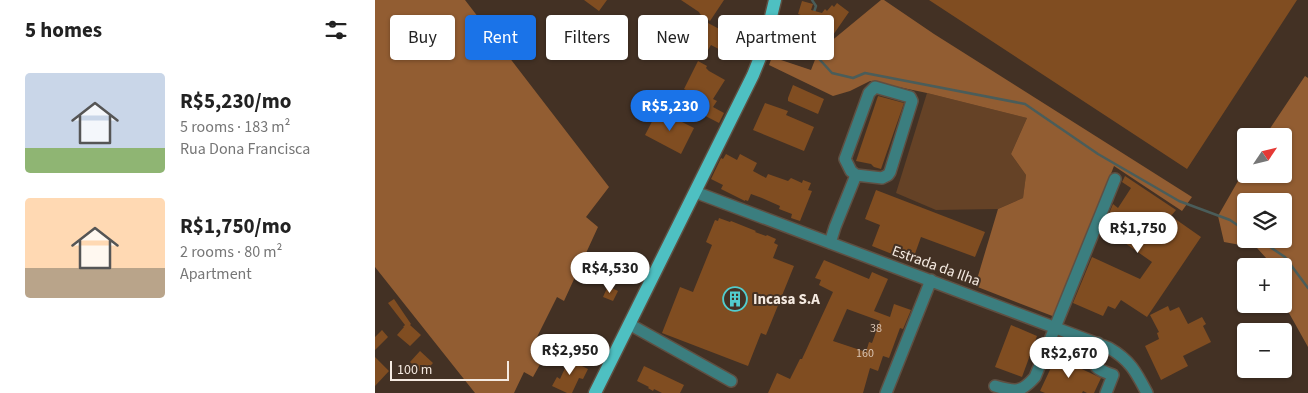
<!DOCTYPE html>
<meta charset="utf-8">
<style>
body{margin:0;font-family:"Source Sans 3",sans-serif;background:#f6f6f6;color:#222;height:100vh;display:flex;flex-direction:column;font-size:19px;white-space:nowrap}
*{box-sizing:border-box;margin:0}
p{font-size:16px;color:#767676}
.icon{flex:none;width:28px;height:28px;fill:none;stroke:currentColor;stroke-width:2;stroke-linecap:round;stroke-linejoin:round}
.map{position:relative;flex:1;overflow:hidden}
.side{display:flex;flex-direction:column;background:#fff;width:375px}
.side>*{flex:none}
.hud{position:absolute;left:15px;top:15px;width:475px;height:45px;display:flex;gap:10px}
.needle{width:32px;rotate:55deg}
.tools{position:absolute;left:862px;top:128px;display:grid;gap:10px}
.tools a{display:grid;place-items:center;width:55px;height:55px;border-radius:5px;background:#fff;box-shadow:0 1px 4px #0004;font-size:25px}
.scale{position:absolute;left:15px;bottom:12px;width:119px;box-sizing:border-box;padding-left:5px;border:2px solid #f5eae1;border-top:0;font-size:14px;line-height:18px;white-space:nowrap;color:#f5eae1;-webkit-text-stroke:4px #433124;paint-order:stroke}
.price{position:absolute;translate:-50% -42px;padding:0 11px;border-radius:18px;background:#fff;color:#222;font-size:16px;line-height:32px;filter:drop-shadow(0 1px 2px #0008)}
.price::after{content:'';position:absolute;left:50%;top:30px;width:15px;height:11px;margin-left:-8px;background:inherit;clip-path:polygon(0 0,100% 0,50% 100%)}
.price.selected{background:#1a73e8;color:#fff}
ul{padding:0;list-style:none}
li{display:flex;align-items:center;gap:15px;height:125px;padding:0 25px}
li span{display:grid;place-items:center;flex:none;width:140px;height:100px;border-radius:5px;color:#555}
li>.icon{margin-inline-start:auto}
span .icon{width:60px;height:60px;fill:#fffc;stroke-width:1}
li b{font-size:21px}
h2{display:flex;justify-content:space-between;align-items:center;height:60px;padding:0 25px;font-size:21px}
.tag{padding:0 18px;border-radius:5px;background:#fff;box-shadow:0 1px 4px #0004;font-size:18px;line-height:45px}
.tag.selected{background:#1a73e8;color:#fff}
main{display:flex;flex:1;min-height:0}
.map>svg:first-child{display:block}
.green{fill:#654226}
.forest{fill:#925d32;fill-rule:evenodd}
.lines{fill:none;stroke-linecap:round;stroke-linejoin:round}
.stream{stroke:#4a5d5a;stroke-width:2.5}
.building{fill:#804d21;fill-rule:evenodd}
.minor-casing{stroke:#5f4f42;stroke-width:14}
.major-casing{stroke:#5f4f42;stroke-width:15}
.minor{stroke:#3b7e7f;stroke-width:11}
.major{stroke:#4ec0c2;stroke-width:12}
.labels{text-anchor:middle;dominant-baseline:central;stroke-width:4;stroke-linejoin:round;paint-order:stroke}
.number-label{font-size:12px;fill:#d8c3b1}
.street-label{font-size:15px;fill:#f5eae1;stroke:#433124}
.poi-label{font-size:15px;font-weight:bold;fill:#f5eae1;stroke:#433124;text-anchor:start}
</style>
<main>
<section class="side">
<h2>5 homes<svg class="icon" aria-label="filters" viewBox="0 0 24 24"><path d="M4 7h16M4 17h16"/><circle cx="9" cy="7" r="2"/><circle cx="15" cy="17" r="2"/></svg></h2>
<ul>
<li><span style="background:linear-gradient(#c9d6e8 75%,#8fb573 0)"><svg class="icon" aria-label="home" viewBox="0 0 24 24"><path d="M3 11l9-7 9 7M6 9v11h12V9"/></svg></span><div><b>R$5,230/mo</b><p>5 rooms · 183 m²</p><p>Rua Dona Francisca</p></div></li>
<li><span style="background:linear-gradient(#ffd9b3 70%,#b9a48a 0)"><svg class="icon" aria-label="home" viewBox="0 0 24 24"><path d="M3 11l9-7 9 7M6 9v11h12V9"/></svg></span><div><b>R$1,750/mo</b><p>2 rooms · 80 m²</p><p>Apartment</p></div></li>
</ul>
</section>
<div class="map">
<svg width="933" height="393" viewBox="0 0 933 393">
<rect width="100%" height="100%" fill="#433124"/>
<path class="green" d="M 552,93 L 652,118 L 636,154 L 651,175 L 648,198 L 623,209 L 561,210 L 521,193 Z"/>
<path class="forest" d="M 0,0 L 90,0 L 234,187 L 211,217 L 223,227 L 189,301 L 182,297 L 160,341 L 174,348 L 158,377 L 149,372 L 139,393 L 100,393 L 0,267 Z
M 506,0 L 509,0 L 559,34 L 817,197 L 807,211 L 739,166 L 680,317 L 600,286 L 623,209 L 648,198 L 651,175 L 636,154 L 652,118 L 552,93 L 495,81 L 475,91 L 458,96 L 394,65 L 397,57 L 436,70 L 443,52 Z
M 930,76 L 933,78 L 933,347 L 914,313 L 909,295 L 909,266 L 892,266 L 892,259 L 882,248 L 849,242 L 843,216 L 871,167 L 871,174 L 909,174 L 909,136 L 890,136 ZM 909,201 L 909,239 L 871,239 L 871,201 Z"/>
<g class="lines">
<path class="stream" d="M 437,0 L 441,6 L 439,12
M 437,17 L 429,32 L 435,49 L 457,73 L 478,78 L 490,73 L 650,104 L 723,154 L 804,201 L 855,220 L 871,231
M 883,239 L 910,257 L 933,288"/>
</g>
<path class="building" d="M 209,0 L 232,0 L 224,11 Z
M 306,0 L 349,0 L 335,21 L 325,14 L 324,12 Z
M 554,0 L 922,0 L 812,169 Z
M 427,1 L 438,4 L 436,10 L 447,13 L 450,9 L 452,11 L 457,5 L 459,7 L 462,3 L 474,12 L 456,38 L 453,36 L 451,39 L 436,28 L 442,21 L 423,14 Z
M 365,15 L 371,18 L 366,29 L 373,32 L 366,46 L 368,48 L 363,59 L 336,45 L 333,50 L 326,46 L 329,42 L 324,39 L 333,23 L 350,32 L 352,29 L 355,31 L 357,26 L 358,27 Z
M 210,25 L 219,32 L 213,39 L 218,43 L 209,53 L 199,46 L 197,42 Z
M 411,34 L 429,40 L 424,53 L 421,52 L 421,55 L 406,50 L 409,38 Z
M 323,61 L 332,66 L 331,68 L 334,71 L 350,80 L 338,99 L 342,101 L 338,107 L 349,113 L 344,123 L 313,107 L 319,94 L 309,89 Z
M 418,85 L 449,99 L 443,114 L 413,101 L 413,98 Z
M 503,96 L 529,103 L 506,169 L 499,167 L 496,164 L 481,161 Z
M 390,103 L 413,111 L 411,115 L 439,127 L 429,151 L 378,130 Z
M 283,110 L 319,128 L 306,154 L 270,135 Z
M 351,154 L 362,160 L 365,154 L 382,163 L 378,171 L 391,178 L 393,174 L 413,181 L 416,178 L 427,183 L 428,180 L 436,183 L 433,190 L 437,191 L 425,221 L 416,218 L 417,214 L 404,209 L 405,206 L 387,198 L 376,194 L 373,201 L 370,200 L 370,201 L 346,189 L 348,185 L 336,179 L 346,158 L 348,159 Z
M 750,176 L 801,210 L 796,216 L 826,237 L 772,317 L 746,300 L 740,309 L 733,306 L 728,316 L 698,303 L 717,257 L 765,279 L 777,262 L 740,236 L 736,242 L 726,235 L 736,218 L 733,216 L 738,204 L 743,208 L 756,188 L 747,182 Z
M 501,190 L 610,232 L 600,257 L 546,237 L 537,262 L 497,246 L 505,225 L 490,219 Z
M 344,218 L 355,222 L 356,221 L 381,231 L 380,232 L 391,236 L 392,235 L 401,239 L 399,243 L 403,245 L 398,258 L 419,266 L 391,335 L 386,333 L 373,366 L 287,333 L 305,287 L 318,292 L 337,245 L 331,242 L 340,220 L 343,221 Z
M 449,260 L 494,279 L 497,272 L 513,279 L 499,311 L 515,317 L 519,304 L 536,310 L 528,329 L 525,328 L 514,358 L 508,356 L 503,371 L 495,368 L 488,393 L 393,393 L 402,373 L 415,379 L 425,359 L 427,359 L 458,292 L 444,285 L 446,280 L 440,278 ZM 472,309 L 505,321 L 497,343 L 494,342 L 491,352 L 458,341 Z
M 233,286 L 243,291 L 238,301 L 228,297 Z
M 19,299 L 36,324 L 35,325 L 46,335 L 35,346 L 22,335 L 29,327 L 28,327 L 30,325 L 13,303 Z
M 793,306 L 795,311 L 804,307 L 813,324 L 827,317 L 831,324 L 828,326 L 836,342 L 808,356 L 813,366 L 786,380 L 770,346 L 784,339 L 782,333 L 784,332 L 775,315 Z
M 636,325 L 662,336 L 647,377 L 620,367 Z
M 7,330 L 13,337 L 0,350 L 0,337 Z
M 45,351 L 58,363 L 48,374 L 35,362 Z
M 0,357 L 14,371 L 0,386 Z
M 189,357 L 213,369 L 208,379 L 204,378 L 197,393 L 192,393 L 177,386 L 182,377 L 185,379 L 191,366 L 186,363 Z
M 681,357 L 726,378 L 719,393 L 712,393 L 708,391 L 707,393 L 670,393 L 665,391 Z
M 269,366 L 309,385 L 305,393 L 287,393 L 279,389 L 278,391 L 273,388 L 274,387 L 262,381 Z"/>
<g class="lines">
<g class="minor-casing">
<path id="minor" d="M 500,87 L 535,97 L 537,101 L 515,172 L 513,175 L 507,178 L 481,175 L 476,171 L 470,159 L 494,93 Z
M 320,192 L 734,348 C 755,360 761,372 772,393
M 455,243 L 460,227 L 481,175
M 254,324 L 356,381
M 723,343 C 716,363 716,368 738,375 L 731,393
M 620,386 C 641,392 646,393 660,377 L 740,179
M 511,393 L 556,280"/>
</g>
<g class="major-casing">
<path id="major" d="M 220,393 L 378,75 L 388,50 L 400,0"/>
</g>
<use href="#minor" class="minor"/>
<use href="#major" class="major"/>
</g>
<defs>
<g id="building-ring" transform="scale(1.25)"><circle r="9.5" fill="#433124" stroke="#52cdce" stroke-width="1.5"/><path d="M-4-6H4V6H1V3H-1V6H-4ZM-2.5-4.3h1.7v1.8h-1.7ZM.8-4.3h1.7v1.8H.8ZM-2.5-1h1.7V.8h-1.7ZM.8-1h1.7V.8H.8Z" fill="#52cdce"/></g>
</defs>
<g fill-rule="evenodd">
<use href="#building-ring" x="360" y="299"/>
</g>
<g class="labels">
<g class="number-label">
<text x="501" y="328">38</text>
<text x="490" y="353">160</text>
</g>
<g class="street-label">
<text transform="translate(561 266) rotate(20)">Estrada da Ilha</text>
</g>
<g class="poi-label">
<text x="378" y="299">Incasa S.A</text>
</g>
</g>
</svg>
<div class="tools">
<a><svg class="needle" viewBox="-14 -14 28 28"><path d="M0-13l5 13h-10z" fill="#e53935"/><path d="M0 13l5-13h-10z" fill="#767676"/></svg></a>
<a><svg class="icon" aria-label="layers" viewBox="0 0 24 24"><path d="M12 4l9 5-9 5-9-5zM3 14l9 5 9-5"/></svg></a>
<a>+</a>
<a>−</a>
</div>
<div class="scale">100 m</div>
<b class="price selected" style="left:295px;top:132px">R$5,230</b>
<b class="price" style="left:763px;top:254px">R$1,750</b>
<b class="price" style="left:235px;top:294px">R$4,530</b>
<b class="price" style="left:195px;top:376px">R$2,950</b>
<b class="price" style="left:694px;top:379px">R$2,670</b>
<div class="hud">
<a class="tag">Buy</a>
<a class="tag selected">Rent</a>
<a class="tag">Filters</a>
<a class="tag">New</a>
<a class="tag">Apartment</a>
</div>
</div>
</main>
